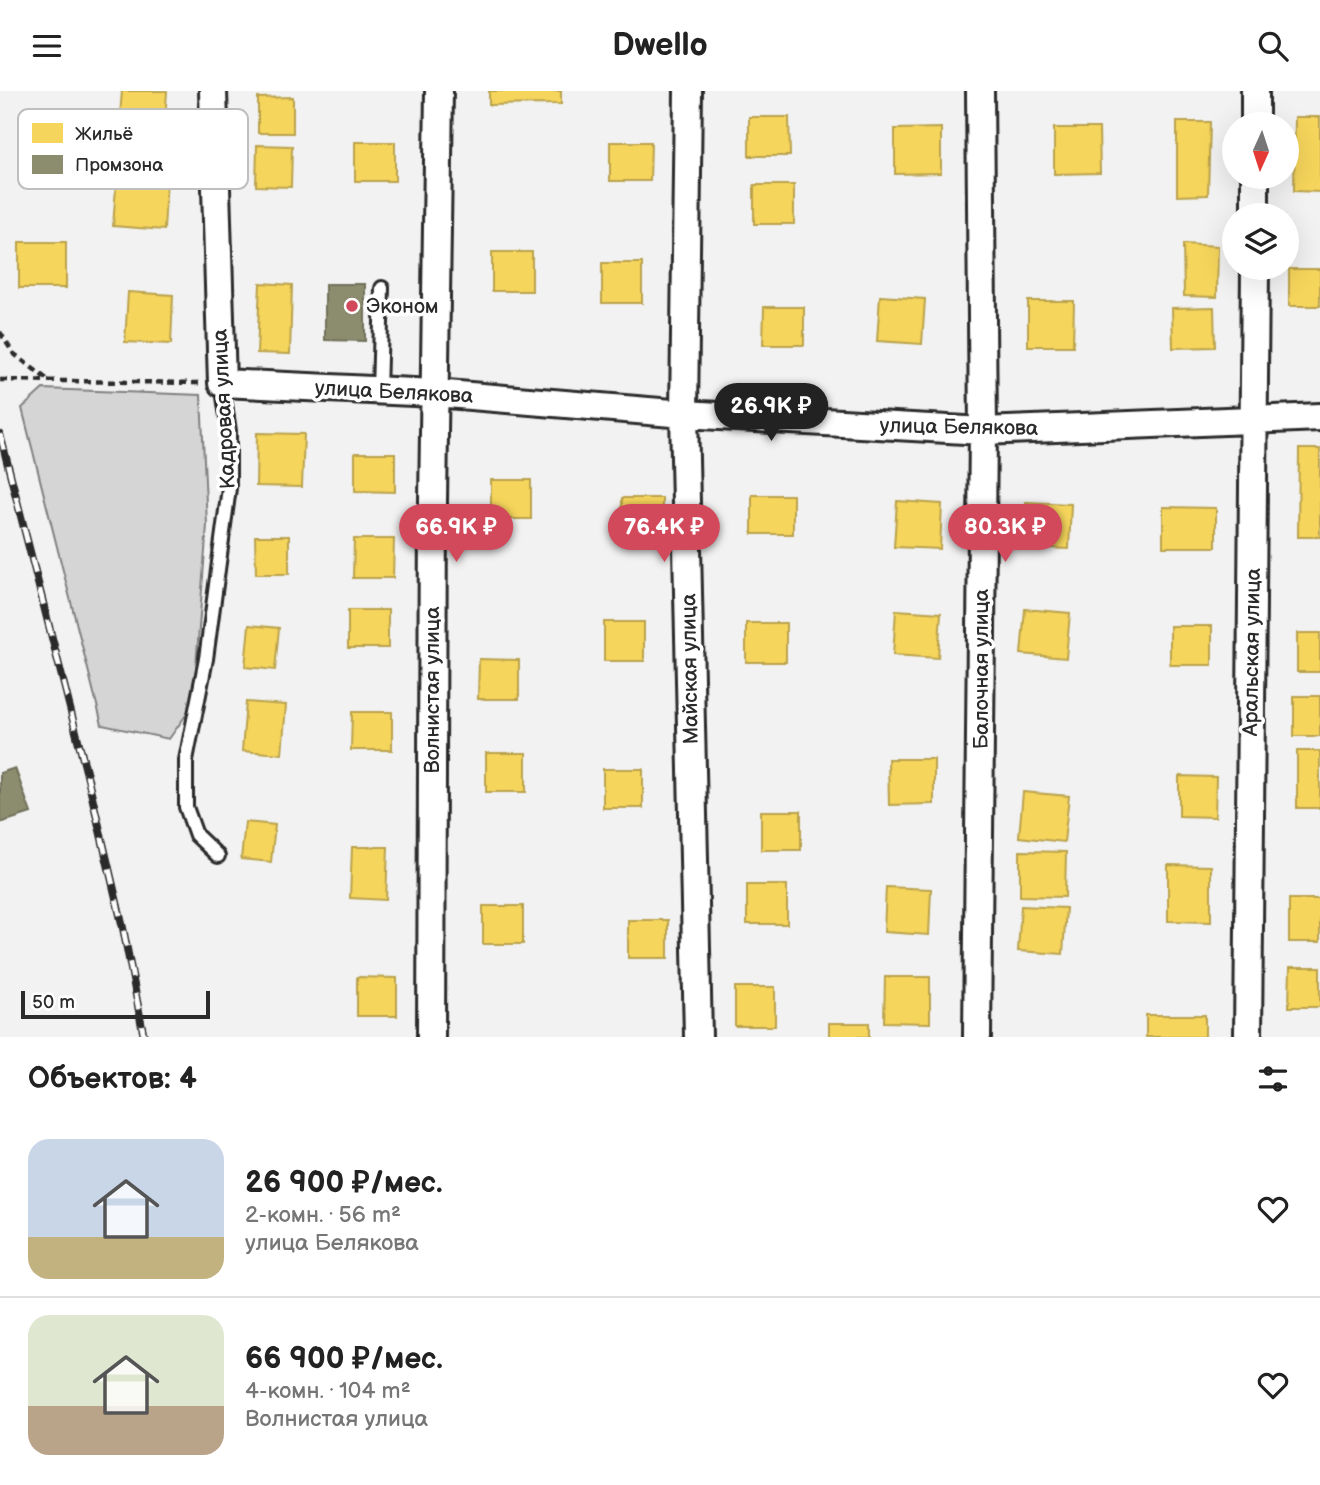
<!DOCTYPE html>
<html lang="ru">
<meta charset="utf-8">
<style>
body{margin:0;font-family:"Balsamiq Sans",sans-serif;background:#f6f6f6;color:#222;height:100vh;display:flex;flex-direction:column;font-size:26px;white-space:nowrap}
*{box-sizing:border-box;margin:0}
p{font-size:23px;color:#767676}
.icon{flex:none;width:38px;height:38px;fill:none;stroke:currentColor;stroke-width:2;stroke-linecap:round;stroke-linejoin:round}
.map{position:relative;height:946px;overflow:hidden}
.details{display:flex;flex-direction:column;background:#fff;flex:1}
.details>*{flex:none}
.needle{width:46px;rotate:183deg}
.tools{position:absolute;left:1222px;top:21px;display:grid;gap:14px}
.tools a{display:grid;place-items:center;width:77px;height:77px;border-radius:50%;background:#fff;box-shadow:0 7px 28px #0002;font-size:35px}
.scale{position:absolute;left:21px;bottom:18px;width:189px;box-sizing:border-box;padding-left:7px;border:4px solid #2b2b2b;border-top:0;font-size:19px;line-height:24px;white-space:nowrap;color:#2b2b2b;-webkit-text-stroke:5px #fff;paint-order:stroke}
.price{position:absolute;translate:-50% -60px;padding:0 16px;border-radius:24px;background:#d1495b;color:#fff;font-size:23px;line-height:46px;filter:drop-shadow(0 2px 4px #0008)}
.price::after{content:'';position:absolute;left:50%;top:42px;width:21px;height:16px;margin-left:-10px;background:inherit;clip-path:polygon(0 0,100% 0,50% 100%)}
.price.active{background:#222;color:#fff}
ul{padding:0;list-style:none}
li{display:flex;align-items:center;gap:21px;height:175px;padding:0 28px}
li+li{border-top:2px solid #e0e0e0}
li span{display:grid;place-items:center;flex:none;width:196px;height:140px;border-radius:21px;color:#555}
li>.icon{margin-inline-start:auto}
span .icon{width:84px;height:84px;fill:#fffc;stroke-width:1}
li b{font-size:30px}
h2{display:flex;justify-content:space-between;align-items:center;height:84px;padding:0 28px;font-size:30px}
header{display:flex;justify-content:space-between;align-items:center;height:91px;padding:0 28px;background:#fff;font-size:32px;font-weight:700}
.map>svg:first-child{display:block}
.green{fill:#d5d5d5;stroke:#808080;stroke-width:2}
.homes{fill:#f6d55c;stroke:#b9a24d;stroke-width:2}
.industry{fill:#8c8c6e;stroke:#6f6f5a;stroke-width:2}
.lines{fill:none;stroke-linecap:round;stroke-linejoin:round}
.service-casing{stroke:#2b2b2b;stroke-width:18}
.minor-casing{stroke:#2b2b2b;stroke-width:32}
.path{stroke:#2b2b2b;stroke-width:4.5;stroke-dasharray:7 5;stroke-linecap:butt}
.service{stroke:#fff;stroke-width:12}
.minor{stroke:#fff;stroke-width:26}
.rail-casing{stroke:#2b2b2b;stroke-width:8}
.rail{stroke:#fff;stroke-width:5;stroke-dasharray:16;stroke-linecap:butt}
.poi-dot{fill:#d1495b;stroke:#fff;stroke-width:2.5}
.labels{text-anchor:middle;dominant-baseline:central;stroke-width:7;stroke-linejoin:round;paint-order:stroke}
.poi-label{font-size:21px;fill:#2b2b2b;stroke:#fff;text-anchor:start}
.street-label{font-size:21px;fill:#2b2b2b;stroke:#fff}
.key{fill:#fff;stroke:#bfbfbf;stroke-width:2}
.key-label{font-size:19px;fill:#2b2b2b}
</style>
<header><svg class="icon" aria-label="menu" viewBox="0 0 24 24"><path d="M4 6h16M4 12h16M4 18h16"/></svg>Dwello<svg class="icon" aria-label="search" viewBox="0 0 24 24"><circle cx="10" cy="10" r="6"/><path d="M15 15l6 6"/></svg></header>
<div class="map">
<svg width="1320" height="946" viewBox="0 0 1320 946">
<rect width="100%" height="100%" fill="#f2f2f2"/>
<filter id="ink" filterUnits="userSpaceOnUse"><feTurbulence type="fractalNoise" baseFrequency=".0143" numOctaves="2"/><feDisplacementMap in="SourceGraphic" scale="14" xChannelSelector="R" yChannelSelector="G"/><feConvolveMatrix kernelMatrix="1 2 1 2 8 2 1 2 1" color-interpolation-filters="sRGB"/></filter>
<g filter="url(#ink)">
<path class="green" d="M 43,298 L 201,304 L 207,434 L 193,614 L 169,648 L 102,634 L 22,317 Z"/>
<path class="homes" d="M 122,0 L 167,0 L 163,62 L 117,59 Z
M 489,0 L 561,0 L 561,13 L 489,14 Z
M 293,6 L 293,42 L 258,42 L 258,7 Z
M 749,26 L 789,26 L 790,65 L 749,65 Z
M 1295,26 L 1320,26 L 1320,101 L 1294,100 Z
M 1177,31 L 1210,31 L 1208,104 L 1177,105 Z
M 941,37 L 941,82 L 895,83 L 895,38 Z
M 1054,37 L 1099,37 L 1100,82 L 1054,83 Z
M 355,51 L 395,51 L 395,90 L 355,90 Z
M 610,51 L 651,51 L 650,90 L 610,90 Z
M 257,54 L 292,55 L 291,96 L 256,95 Z
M 117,83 L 167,87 L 164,139 L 113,135 Z
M 754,94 L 794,94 L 794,133 L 754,133 Z
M 19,151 L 66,151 L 66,197 L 19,197 Z
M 1183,153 L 1218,155 L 1217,206 L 1184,205 Z
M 492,161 L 532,161 L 532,200 L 492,200 Z
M 602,172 L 642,172 L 642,212 L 602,212 Z
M 1289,178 L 1320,178 L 1320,215 L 1289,215 Z
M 260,192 L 292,194 L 290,263 L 257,262 Z
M 128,201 L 173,204 L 171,253 L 125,251 Z
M 880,205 L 925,208 L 922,253 L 877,250 Z
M 1028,210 L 1074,210 L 1073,255 L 1028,255 Z
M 764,216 L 804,216 L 804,254 L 763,254 Z
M 1214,216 L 1215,256 L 1173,257 L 1172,217 Z
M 257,342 L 304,343 L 302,396 L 256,395 Z
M 1299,358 L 1320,358 L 1320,446 L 1298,446 Z
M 355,362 L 395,362 L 395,401 L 355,400 Z
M 491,389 L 531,389 L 531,428 L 491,428 Z
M 752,404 L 793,404 L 793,443 L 752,443 Z
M 622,407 L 662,407 L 662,446 L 622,446 Z
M 897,410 L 942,413 L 940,458 L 894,456 Z
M 1026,411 L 1071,413 L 1069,458 L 1023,456 Z
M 1163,416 L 1216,417 L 1216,456 L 1163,456 Z
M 255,445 L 289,445 L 289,483 L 256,483 Z
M 354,448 L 394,448 L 393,487 L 353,487 Z
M 1025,518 L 1070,522 L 1066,567 L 1021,563 Z
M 348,519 L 388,519 L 388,557 L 348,557 Z
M 896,519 L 941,522 L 938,567 L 893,564 Z
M 604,531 L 644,531 L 644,570 L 604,570 Z
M 746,532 L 786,532 L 786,571 L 746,571 Z
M 249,534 L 279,537 L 275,579 L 245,576 Z
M 1170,535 L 1212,535 L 1212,574 L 1170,574 Z
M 1297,542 L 1320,542 L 1320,581 L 1297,581 Z
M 479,568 L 519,569 L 519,608 L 478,608 Z
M 1294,605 L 1320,605 L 1320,645 L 1294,645 Z
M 246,611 L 286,614 L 282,663 L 242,660 Z
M 352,621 L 392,621 L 392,659 L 351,659 Z
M 1297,660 L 1320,660 L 1320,717 L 1297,717 Z
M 486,662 L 526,662 L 526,701 L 486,701 Z
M 888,668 L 934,668 L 934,713 L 889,714 Z
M 603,678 L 643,678 L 643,717 L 603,717 Z
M 1179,685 L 1216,686 L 1215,726 L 1179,725 Z
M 1023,701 L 1069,705 L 1064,751 L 1019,746 Z
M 761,720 L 801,720 L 801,759 L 761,759 Z
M 245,731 L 275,734 L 271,771 L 241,768 Z
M 352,756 L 388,756 L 386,809 L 350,807 Z
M 1020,760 L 1066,761 L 1065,806 L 1020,805 Z
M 1168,774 L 1211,775 L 1211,831 L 1168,830 Z
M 747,794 L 787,794 L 787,833 L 747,833 Z
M 886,796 L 931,798 L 929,844 L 884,841 Z
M 1289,808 L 1320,808 L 1320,851 L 1289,851 Z
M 483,815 L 523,815 L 523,853 L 483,853 Z
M 1021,815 L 1066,817 L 1063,863 L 1018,860 Z
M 628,829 L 668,829 L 668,867 L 628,867 Z
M 1290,876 L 1320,876 L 1320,916 L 1289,916 Z
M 357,886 L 397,887 L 397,925 L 357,925 Z
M 885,886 L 930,886 L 930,932 L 884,931 Z
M 735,896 L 775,896 L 775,935 L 735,935 Z
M 1146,924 L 1205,924 L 1205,946 L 1146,946 Z
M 829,932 L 869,932 L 869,946 L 829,946 Z"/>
<path class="industry" d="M 325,193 L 365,193 L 365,250 L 325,249 Z
M 15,677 L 31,722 L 0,732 L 0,682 Z"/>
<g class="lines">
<g class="service-casing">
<path id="service" d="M 379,300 L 382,197
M 218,765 L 196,744 L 186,716 L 186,669 L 206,568 L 229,397 L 229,340 L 222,292"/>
</g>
<g class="minor-casing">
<path id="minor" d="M 213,0 L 222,292 L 435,302 L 684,323 L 983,340 L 1320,326
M 688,0 L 684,323 L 698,946
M 1255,33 L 1255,0
M 1255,124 L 1255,86
M 431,946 L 433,410 L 439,0
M 977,946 L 983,340 L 980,0
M 1248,946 L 1255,177"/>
</g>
<path class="path" d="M 0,241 L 13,262 L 48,289
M 0,289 L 199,292"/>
<use href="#service" class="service"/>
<use href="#minor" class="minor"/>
<g class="rail-casing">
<path id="rail" d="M 0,343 L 87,684 L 123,837 L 144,946"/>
</g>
<use href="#rail" class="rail"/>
</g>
</g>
<circle class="poi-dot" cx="352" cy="215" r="7"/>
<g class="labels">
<g class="poi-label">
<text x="366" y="215">Эконом</text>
</g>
<g class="street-label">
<text transform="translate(394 301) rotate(3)">улица Белякова</text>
<text transform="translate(224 318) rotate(-93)">Кадровая улица</text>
<text transform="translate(959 336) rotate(1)">улица Белякова</text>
<text transform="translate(1252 561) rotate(-89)">Аральская улица</text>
<text transform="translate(690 578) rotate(-91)">Майская улица</text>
<text transform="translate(981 578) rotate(-90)">Балочная улица</text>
<text transform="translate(432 599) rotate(-90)">Волнистая улица</text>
</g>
</g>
<rect x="18" y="18" width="230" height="80" rx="10" class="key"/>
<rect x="32" y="32" width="31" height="20" fill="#f6d55c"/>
<rect x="32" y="64" width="31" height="19" fill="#8c8c6e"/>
<g class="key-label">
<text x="75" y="49">Жильё</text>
<text x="75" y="80">Промзона</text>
</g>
</svg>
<div class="tools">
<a><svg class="needle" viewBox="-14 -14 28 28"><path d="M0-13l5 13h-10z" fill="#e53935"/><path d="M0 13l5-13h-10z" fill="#767676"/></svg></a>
<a><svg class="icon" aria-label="layers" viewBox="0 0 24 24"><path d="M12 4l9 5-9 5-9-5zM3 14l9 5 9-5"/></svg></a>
</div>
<div class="scale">50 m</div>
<b class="price active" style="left:771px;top:352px">26.9K ₽</b>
<b class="price" style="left:456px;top:473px">66.9K ₽</b>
<b class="price" style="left:664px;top:473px">76.4K ₽</b>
<b class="price" style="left:1005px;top:473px">80.3K ₽</b>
</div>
<section class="details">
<h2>Объектов: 4<svg class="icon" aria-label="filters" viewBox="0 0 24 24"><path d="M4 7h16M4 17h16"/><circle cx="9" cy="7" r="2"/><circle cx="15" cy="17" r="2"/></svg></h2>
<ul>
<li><span style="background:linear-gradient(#c9d6e8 70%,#c2b280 0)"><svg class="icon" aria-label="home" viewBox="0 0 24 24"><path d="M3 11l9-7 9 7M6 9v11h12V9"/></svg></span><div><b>26 900 ₽/мес.</b><p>2-комн. · 56 m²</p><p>улица Белякова</p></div><svg class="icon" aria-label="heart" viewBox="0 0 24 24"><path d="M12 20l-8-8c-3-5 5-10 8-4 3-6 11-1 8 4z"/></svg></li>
<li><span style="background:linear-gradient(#dfe7d0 65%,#b9a48a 0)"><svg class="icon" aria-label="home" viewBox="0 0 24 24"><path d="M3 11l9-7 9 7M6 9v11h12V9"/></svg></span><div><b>66 900 ₽/мес.</b><p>4-комн. · 104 m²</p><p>Волнистая улица</p></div><svg class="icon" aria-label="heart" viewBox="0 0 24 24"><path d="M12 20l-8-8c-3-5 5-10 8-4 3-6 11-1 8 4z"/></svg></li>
</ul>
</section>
